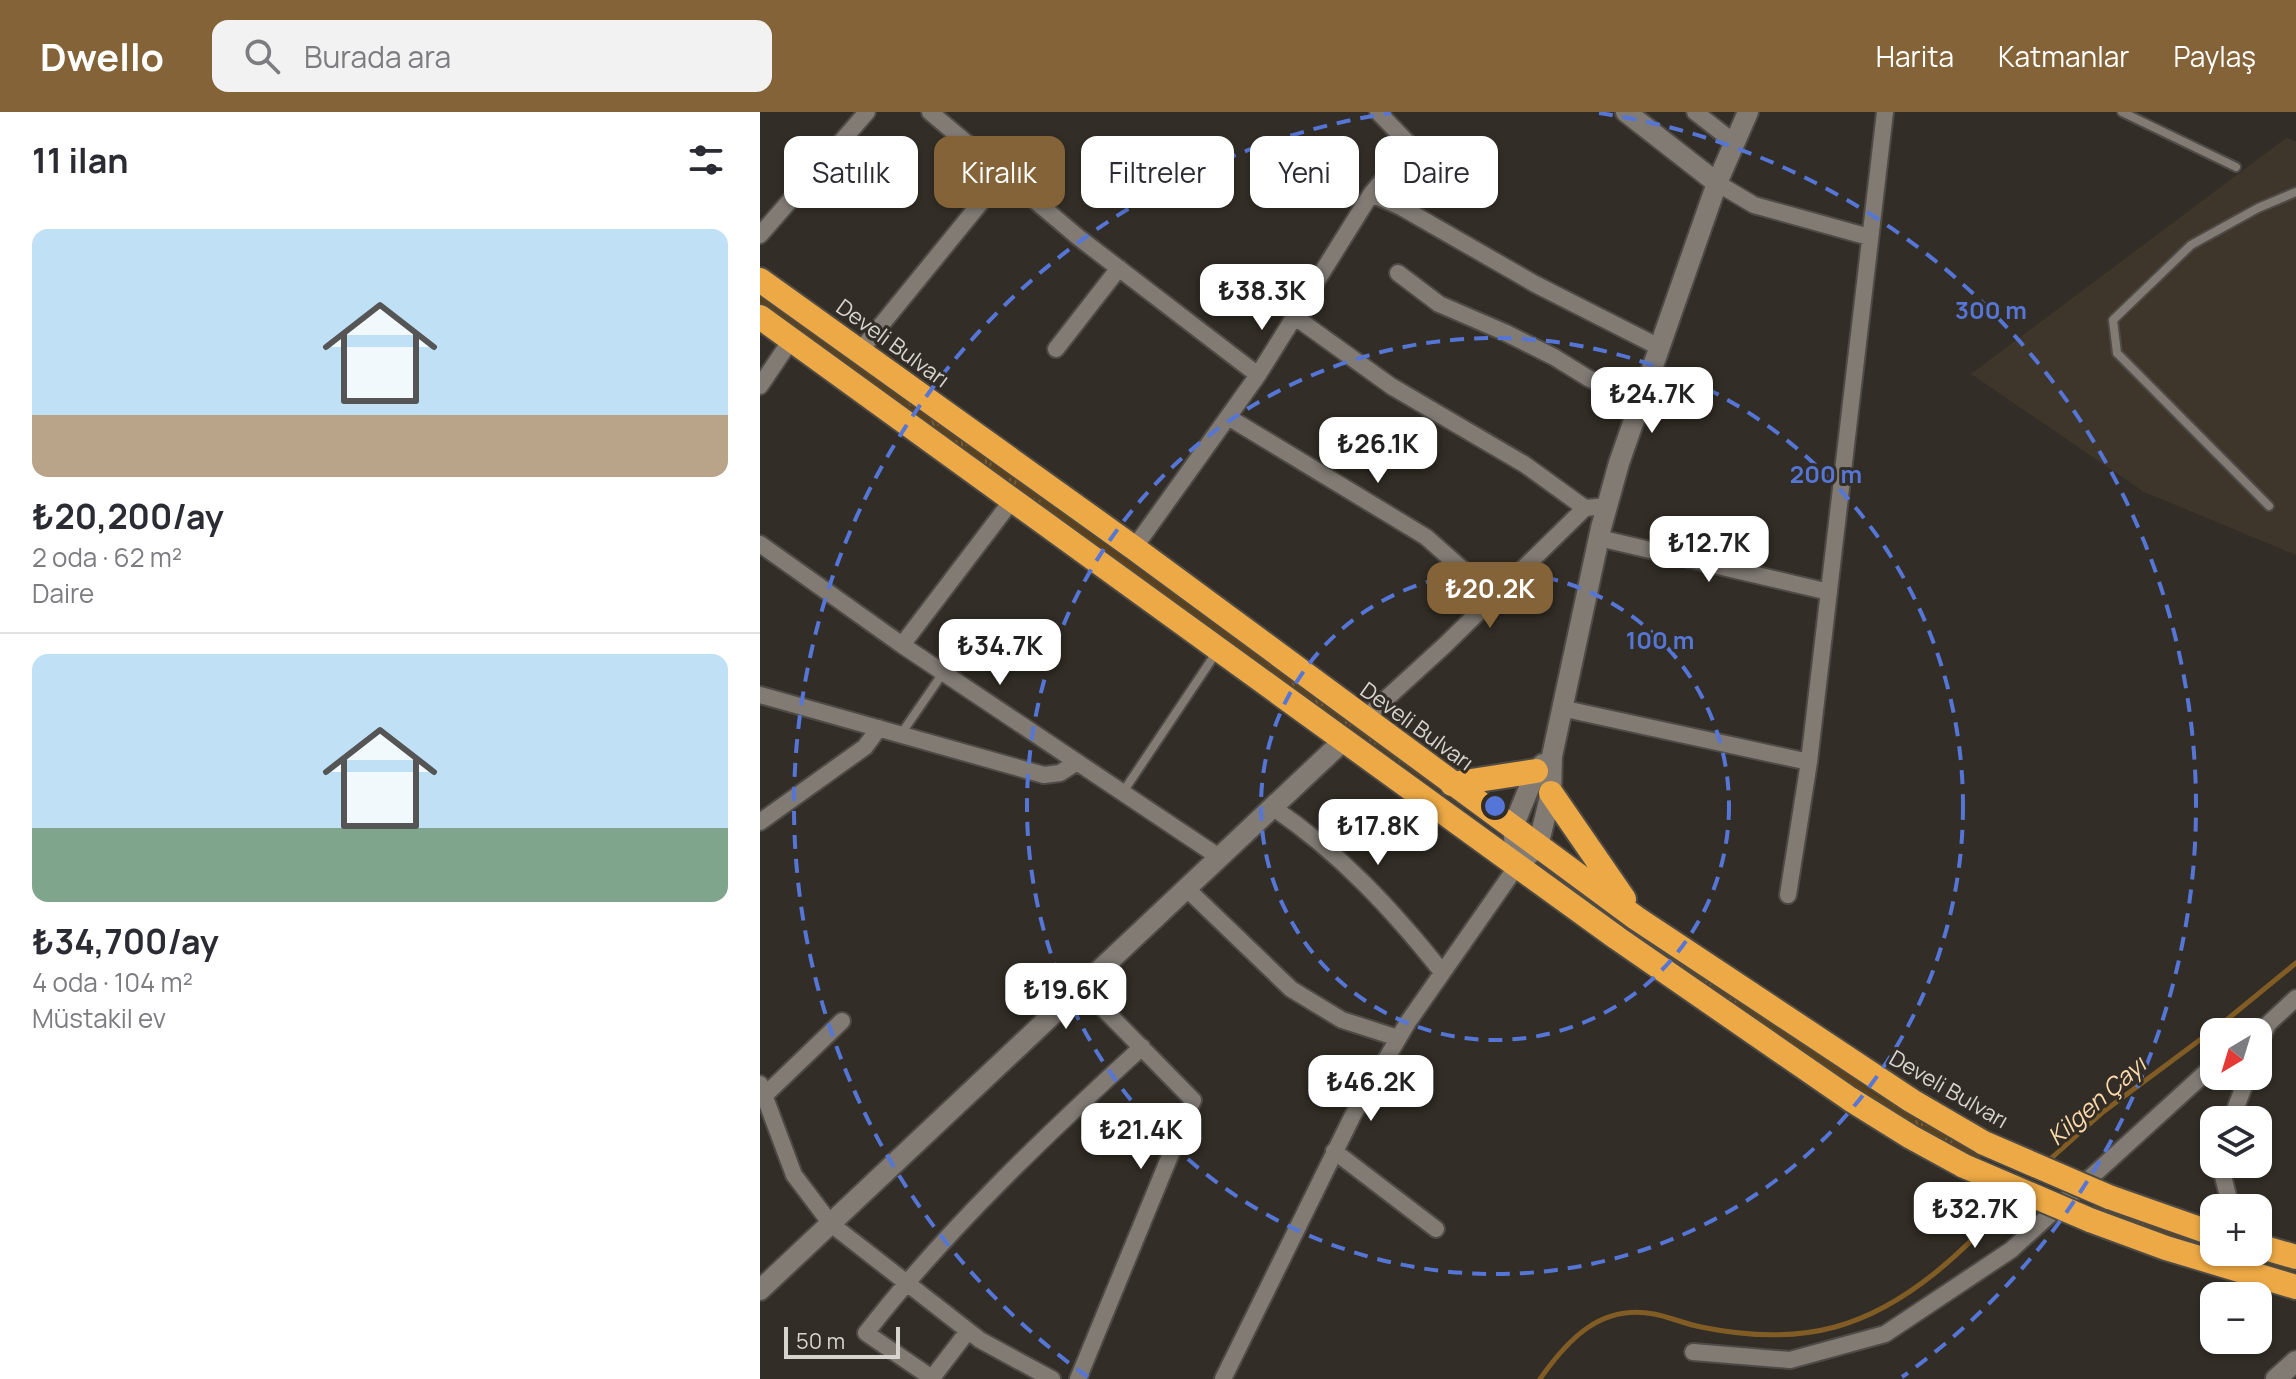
<!DOCTYPE html>
<html lang="tr">
<meta charset="utf-8">
<style>
body{margin:0;font-family:Manrope,sans-serif;background:#f2f2f3;color:#2b2b33;height:100vh;display:flex;flex-direction:column;font-size:30px;white-space:nowrap}
*{box-sizing:border-box;margin:0}
p{font-size:26px;color:#7c7c81}
.icon{flex:none;width:44px;height:44px;fill:none;stroke:currentColor;stroke-width:2;stroke-linecap:round;stroke-linejoin:round}
.map{position:relative;flex:1;overflow:hidden}
.panel{display:flex;flex-direction:column;background:#fff;width:760px}
.panel>*{flex:none}
.banner{position:absolute;left:24px;top:24px;width:760px;height:72px;display:flex;gap:16px}
.needle{width:52px;rotate:218deg}
.tools{position:absolute;left:1440px;top:906px;display:grid;gap:16px}
.tools a{display:grid;place-items:center;width:72px;height:72px;border-radius:16px;background:#fff;box-shadow:0 2px 6px #0004;font-size:40px}
.scale{position:absolute;left:24px;bottom:20px;width:116px;box-sizing:border-box;padding-left:8px;border:4px solid #d7d4d0;border-top:0;font-size:22px;line-height:28px;white-space:nowrap;color:#d7d4d0;-webkit-text-stroke:6px #322d26;paint-order:stroke}
.price{position:absolute;translate:-50% -68px;padding:0 18px;border-radius:16px;background:#fff;color:#222;font-size:26px;line-height:52px;filter:drop-shadow(0 2px 4px #0008)}
.price::after{content:'';position:absolute;left:50%;top:48px;width:24px;height:18px;margin-left:-12px;background:inherit;clip-path:polygon(0 0,100% 0,50% 100%)}
.price.on{background:#836337;color:#fff}
ul{padding:0;list-style:none}
li{display:grid;align-content:center;gap:16px;height:424px;padding:0 32px}
li+li{border-top:2px solid #e1e1e2}
li span{display:grid;place-items:center;height:248px;border-radius:16px;color:#555}
li>.icon{margin-inline-start:auto}
span .icon{width:144px;height:144px;fill:#fffc;stroke-width:1}
li b{font-size:34px}
h2{display:flex;justify-content:space-between;align-items:center;height:96px;padding:0 32px;font-size:34px}
.pill{padding:0 28px;border-radius:16px;background:#fff;box-shadow:0 2px 6px #0004;font-size:28px;line-height:72px}
.pill.on{background:#836337;color:#fff}
header{display:flex;align-items:center;gap:48px;box-sizing:border-box;height:112px;padding:0 40px;background:#836337;color:#fff}
header strong{font-size:38px}
nav{display:flex;gap:44px;margin-inline-start:auto;font-size:28px}
.search{width:560px;height:72px;background:#f2f2f3;display:flex;align-items:center;gap:20px;box-sizing:border-box;padding:0 28px;border-radius:16px;color:#7c7c81;font-size:30px}
main{display:flex;flex:1;min-height:0}
.map>svg:first-child{display:block}
.built{fill:#3f362b}
.grass{fill:url(#grass-tufts)}
.lines{fill:none;stroke-linecap:round;stroke-linejoin:round}
.stream{stroke:#815c25;stroke-width:5}
.lane-casing{stroke:#4e4a45;stroke-width:12}
.street-casing{stroke:#4e4a45;stroke-width:20}
.secondary-casing{stroke:#4e4a45;stroke-width:24}
.highway-casing{stroke:#4e4a45;stroke-width:28}
.lane{stroke:#817b74;stroke-width:8}
.street{stroke:#817b74;stroke-width:16}
.secondary{stroke:#817b74;stroke-width:20}
.highway{stroke:#eda945;stroke-width:24}
.highway-bridge-casing{stroke:#4e4a45;stroke-width:28;stroke-linecap:butt}
.highway-bridge{stroke:#eda945;stroke-width:24}
.ring{fill:none;stroke:#5576d6;stroke-width:4;stroke-dasharray:14 10}
.labels{text-anchor:middle;dominant-baseline:central;stroke-width:6;stroke-linejoin:round;paint-order:stroke}
.street-label{font-size:22px;fill:#d7d4d0;stroke:#322d26}
.water-label{font-size:24px;font-style:italic;fill:#fbd9ac;stroke:#322d26}
.centre{fill:#5576d6;stroke:#322d26;stroke-width:4}
.ring-label{font-size:24px;text-anchor:middle;font-weight:bold;fill:#5576d6;stroke:#322d26;stroke-width:6;stroke-linejoin:round;paint-order:stroke}
</style>
<header>
<strong>Dwello</strong>
<div class="search"><svg class="icon" aria-label="search" viewBox="0 0 24 24"><circle cx="10" cy="10" r="6"/><path d="M15 15l6 6"/></svg>Burada ara</div>
<nav><a>Harita</a><a>Katmanlar</a><a>Paylaş</a></nav>
</header>
<main>
<section class="panel">
<h2>11 ilan<svg class="icon" aria-label="filters" viewBox="0 0 24 24"><path d="M4 7h16M4 17h16"/><circle cx="9" cy="7" r="2"/><circle cx="15" cy="17" r="2"/></svg></h2>
<ul>
<li><span style="background:linear-gradient(#bfe0f5 75%,#b9a48a 0)"><svg class="icon" aria-label="home" viewBox="0 0 24 24"><path d="M3 11l9-7 9 7M6 9v11h12V9"/></svg></span><div><b>₺20,200/ay</b><p>2 oda · 62 m²</p><p>Daire</p></div></li>
<li><span style="background:linear-gradient(#bfe0f5 70%,#7fa58c 0)"><svg class="icon" aria-label="home" viewBox="0 0 24 24"><path d="M3 11l9-7 9 7M6 9v11h12V9"/></svg></span><div><b>₺34,700/ay</b><p>4 oda · 104 m²</p><p>Müstakil ev</p></div></li>
</ul>
</section>
<div class="map">
<svg width="1536" height="1267" viewBox="0 0 1536 1267">
<defs>
<pattern id="grass-tufts" width="24" height="20" patternUnits="userSpaceOnUse" patternTransform="scale(2)"><rect width="24" height="20" fill="#5d4015"/><path d="M3 7l-1-3M5 7V3M7 7l1-3M15 17l-1-3M17 17v-4M19 17l1-3" fill="none" stroke="#745b36"/></pattern>
</defs>
<rect width="100%" height="100%" fill="#322d26"/>
<path class="built" d="M 1526,26 L 1536,29 L 1536,443 L 1384,380 L 1211,262 Z"/>
<path class="grass" d="M 0,182 L 706,695 L 704,697 L 565,597 L 553,593 L 0,193 Z
M 788,761 L 893,834 L 952,870 L 1118,984 L 1222,1043 L 1218,1049 L 1132,1003 L 786,765 Z
M 1334,1092 L 1454,1131 L 1454,1140 L 1479,1140 L 1536,1157 L 1536,1160 L 1449,1139 L 1331,1099 Z"/>
<g class="lines">
<path class="stream" d="M 1287,1050 L 1343,1000 L 1464,910 L 1536,851
M 780,1267 C 808,1227 841,1192 894,1202 C 910,1205 925,1212 941,1215 C 985,1224 1031,1227 1075,1215 C 1148,1195 1206,1137 1255,1083"/>
<g class="lane-casing">
<path id="lane" d="M 1362,0 L 1476,55
M 1509,394 L 1357,241 L 1353,208 L 1431,133 L 1498,96 L 1536,80
M 141,622 L 183,561
M 363,680 L 456,541"/>
</g>
<g class="street-casing">
<path id="street" d="M 170,0 L 318,125 L 498,263
M 935,0 L 975,31
M 957,71 L 994,93 L 1109,125
M 611,82 L 641,95 L 775,172 L 899,235
M 0,123 L 107,0
M 638,161 L 679,192 L 744,220 L 794,245 L 828,266 L 880,291
M 535,205 L 631,274 L 764,352 L 825,396 L 847,394
M 296,237 L 359,156
M 100,239 L 244,62
M 0,274 L 31,228
M 468,305 L 666,425 L 735,486
M 839,426 L 1069,480
M 0,432 L 142,533 L 459,745
M 374,436 L 498,263 L 611,82 L 651,34 L 618,0
M 142,533 L 253,387
M 0,583 L 284,663 L 300,661 L 317,650
M 804,594 L 810,598 L 1049,650
M 604,607 L 685,533 L 825,396
M 512,695 C 579,740 632,797 682,860
M 0,710 L 105,635 L 119,616
M 426,776 L 531,877 L 582,908 L 638,926
M 1028,783 L 1049,650 L 1125,0
M 1498,934 L 1508,912 L 1536,886
M 0,972 L 34,1063 L 71,1112 L 220,1228 L 292,1267
M 4,984 L 82,909
M 1471,1008 L 1488,964
M 574,1039 L 676,1117
M 1460,1052 L 1471,1096
M 208,1219 L 172,1266 L 106,1221 C 186,1118 286,1023 382,935
M 933,1240 L 1030,1248 L 1125,1222 L 1251,1138 L 1454,953
M 318,1267 L 433,988 L 322,875
M 463,1267 L 593,1003 L 648,910 L 757,754"/>
</g>
<g class="secondary-casing">
<path id="secondary" d="M 866,0 L 957,71
M 757,754 L 778,734 L 791,681 L 792,644 L 841,416 L 859,351 L 957,71 L 988,0
M 757,754 L 753,715 L 776,659 L 783,652
M 0,1178 L 584,628
M 1516,1267 L 1536,1249"/>
</g>
<g class="highway-casing">
<path id="highway" d="M 0,168 L 374,436 L 876,806 L 1152,989 L 1224,1031
M 0,205 L 857,826 L 1090,987 L 1151,1025 L 1204,1054
M 692,672 L 776,659
M 791,681 L 864,787
M 1349,1085 L 1454,1122
M 1330,1108 L 1406,1136 L 1536,1175
M 1498,1134 L 1536,1145"/>
</g>
<use href="#lane" class="lane"/>
<use href="#street" class="street"/>
<use href="#secondary" class="secondary"/>
<use href="#highway" class="highway"/>
<g class="highway-bridge-casing">
<path id="highway-bridge" d="M 1224,1031 L 1349,1085
M 1204,1054 L 1330,1108"/>
</g>
<use href="#highway-bridge" class="highway-bridge"/>
</g>
<g class="ring">
<circle cx="735" cy="694" r="234"/>
<circle cx="735" cy="694" r="468"/>
<path d="M328 1265A701 701 0 0 1 631 1M839 1A701 701 0 0 1 1142 1265"/>
</g>
<g class="labels">
<g class="street-label">
<text transform="translate(133 231) rotate(36)">Develi Bulvarı</text>
<text transform="translate(657 614) rotate(36)">Develi Bulvarı</text>
<text transform="translate(1189 977) rotate(30)">Develi Bulvarı</text>
</g>
<g class="water-label">
<text transform="translate(1336 988) rotate(-41)">Kilgen Çayı</text>
</g>
</g>
<circle cx="735" cy="694" r="12" class="centre"/>
<g class="ring-label">
<text x="1231" y="207">300 m</text>
<text x="1066" y="371">200 m</text>
<text x="900" y="537">100 m</text>
</g>
</svg>
<div class="tools">
<a><svg class="needle" viewBox="-14 -14 28 28"><path d="M0-13l5 13h-10z" fill="#e53935"/><path d="M0 13l5-13h-10z" fill="#7c7c81"/></svg></a>
<a><svg class="icon" aria-label="layers" viewBox="0 0 24 24"><path d="M12 4l9 5-9 5-9-5zM3 14l9 5 9-5"/></svg></a>
<a>+</a>
<a>−</a>
</div>
<div class="scale">50 m</div>
<b class="price" style="left:502px;top:220px">₺38.3K</b>
<b class="price" style="left:892px;top:323px">₺24.7K</b>
<b class="price" style="left:618px;top:373px">₺26.1K</b>
<b class="price" style="left:949px;top:472px">₺12.7K</b>
<b class="price on" style="left:730px;top:518px">₺20.2K</b>
<b class="price" style="left:240px;top:575px">₺34.7K</b>
<b class="price" style="left:618px;top:755px">₺17.8K</b>
<b class="price" style="left:306px;top:919px">₺19.6K</b>
<b class="price" style="left:611px;top:1011px">₺46.2K</b>
<b class="price" style="left:381px;top:1059px">₺21.4K</b>
<b class="price" style="left:1215px;top:1138px">₺32.7K</b>
<div class="banner">
<a class="pill">Satılık</a>
<a class="pill on">Kiralık</a>
<a class="pill">Filtreler</a>
<a class="pill">Yeni</a>
<a class="pill">Daire</a>
</div>
</div>
</main>
